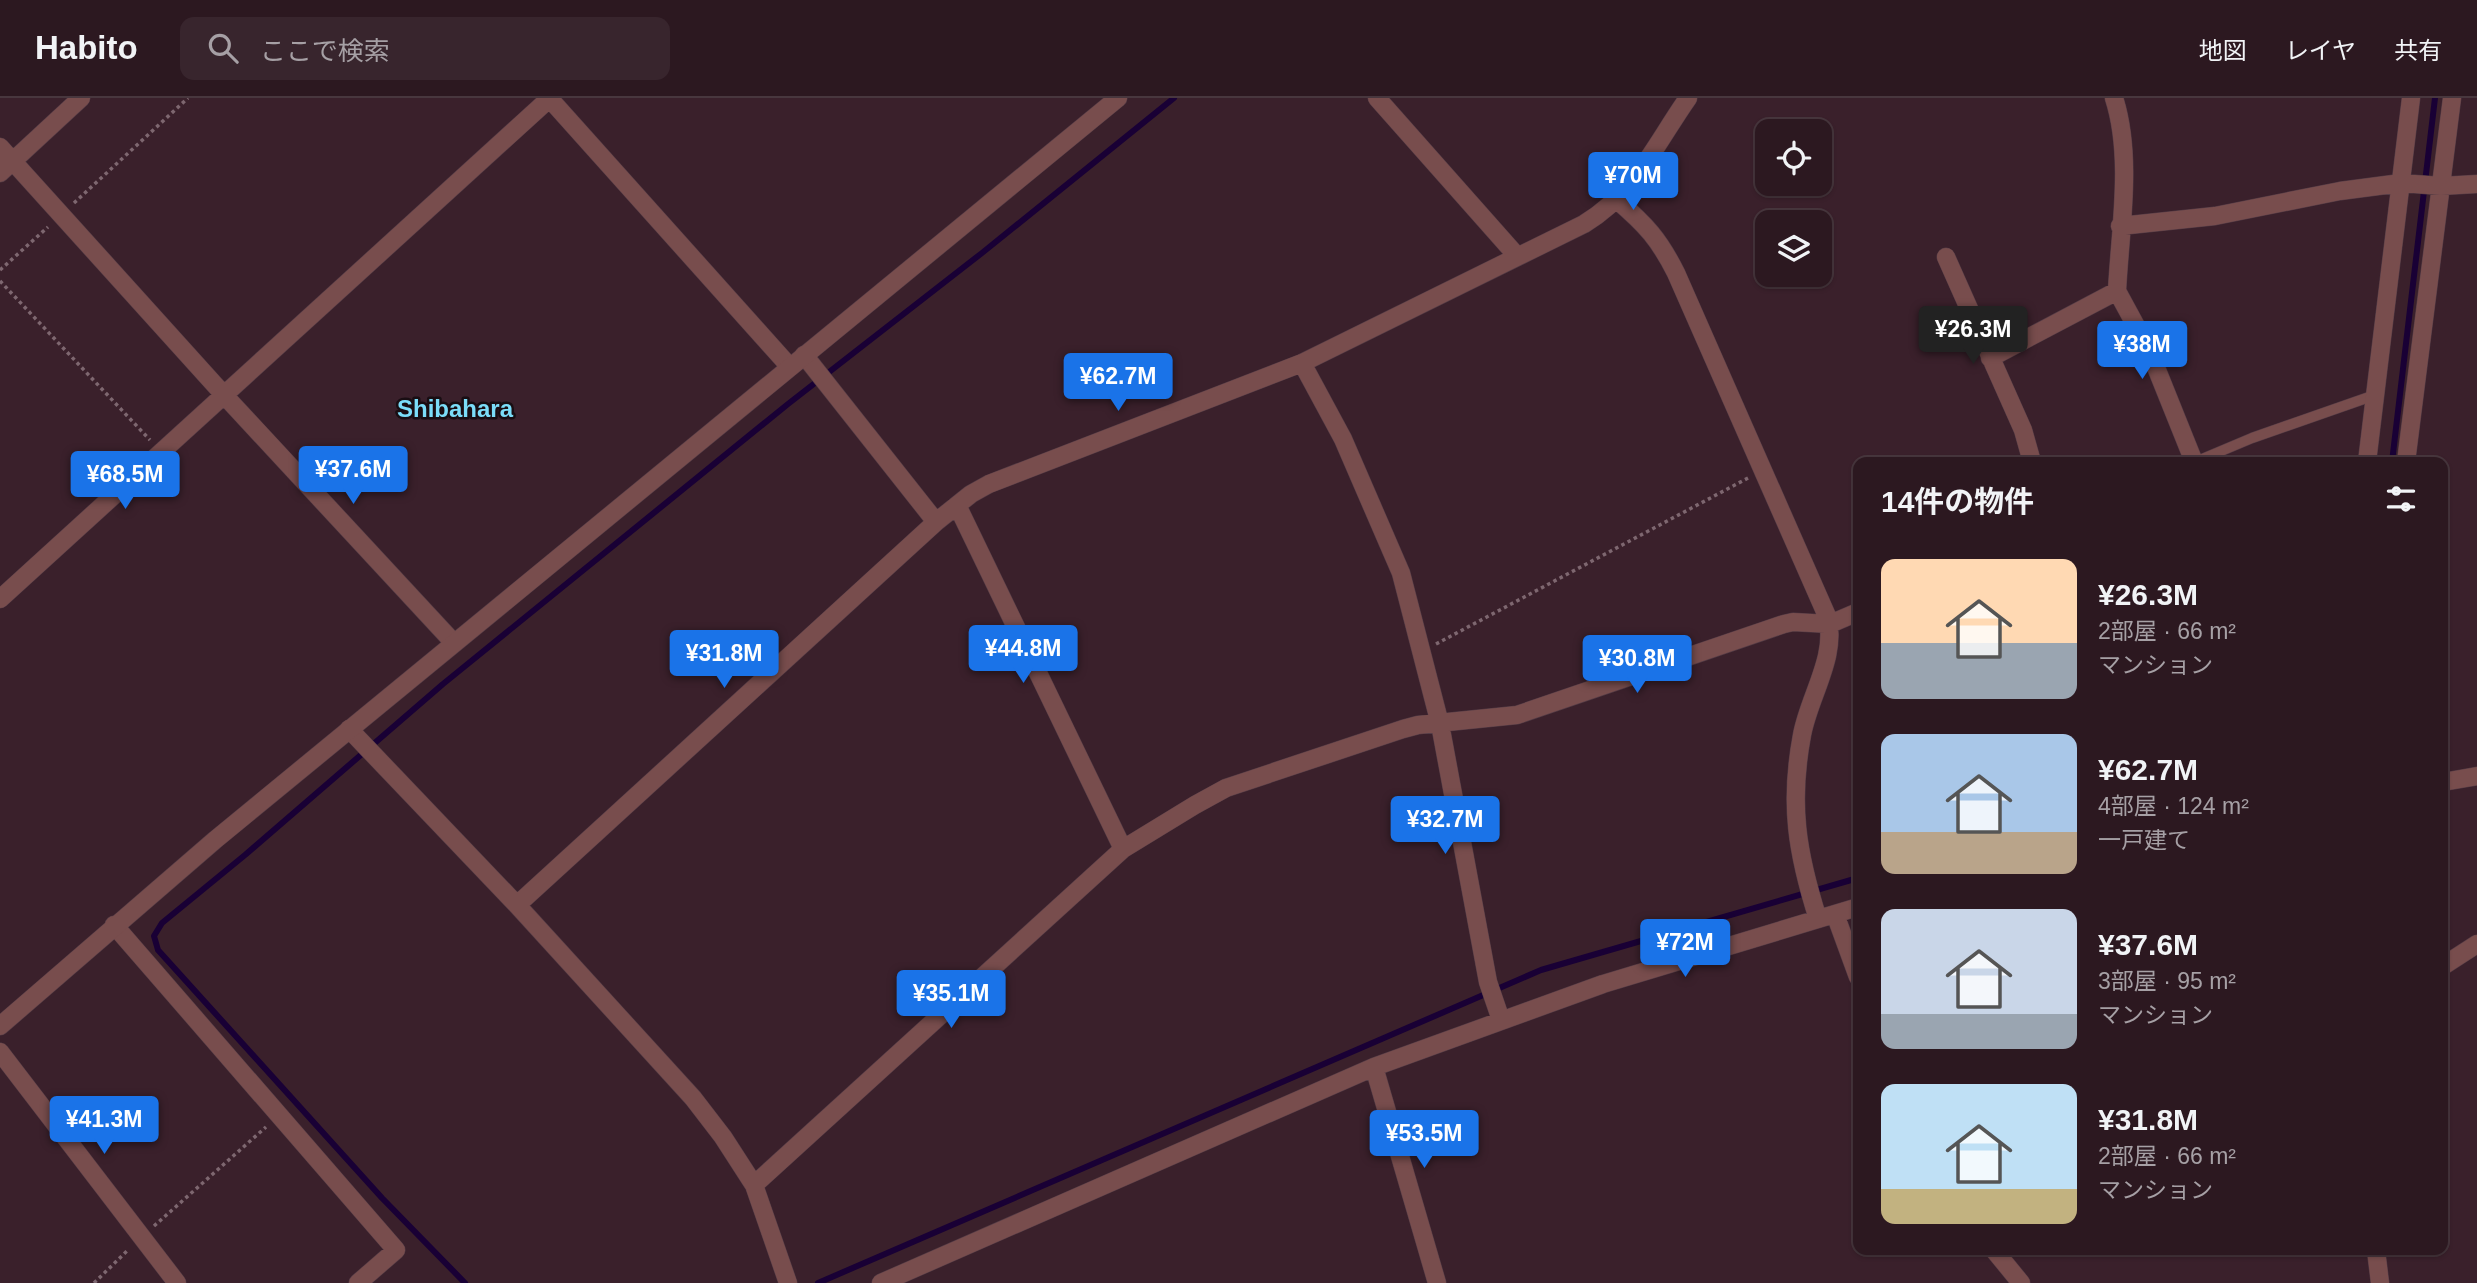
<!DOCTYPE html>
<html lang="ja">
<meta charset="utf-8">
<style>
body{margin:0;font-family:Arial,"Noto Sans JP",sans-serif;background:#38252d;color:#f1f3f6;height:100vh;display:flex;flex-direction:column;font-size:26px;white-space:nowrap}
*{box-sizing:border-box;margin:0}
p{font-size:23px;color:#a6a0a5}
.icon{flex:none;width:38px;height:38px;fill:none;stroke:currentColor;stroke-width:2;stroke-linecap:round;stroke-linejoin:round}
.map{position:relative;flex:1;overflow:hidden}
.side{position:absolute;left:1853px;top:359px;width:595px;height:798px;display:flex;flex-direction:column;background:#2c1820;border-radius:14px;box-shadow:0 2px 5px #0004,0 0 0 2px #48373e}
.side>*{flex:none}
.tools{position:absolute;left:1755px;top:21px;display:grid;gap:14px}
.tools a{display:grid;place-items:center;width:77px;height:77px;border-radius:14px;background:#2c1820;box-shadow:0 2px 5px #0004,0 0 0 2px #48373e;font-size:35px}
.price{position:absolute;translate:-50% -60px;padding:0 16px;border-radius:7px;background:#1a73e8;color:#fff;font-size:23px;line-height:46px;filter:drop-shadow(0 2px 4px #0008)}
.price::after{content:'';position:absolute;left:50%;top:42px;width:21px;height:16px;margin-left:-10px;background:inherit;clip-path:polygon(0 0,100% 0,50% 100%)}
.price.on{background:#222;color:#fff}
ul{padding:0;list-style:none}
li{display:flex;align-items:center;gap:21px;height:175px;padding:0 28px}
li span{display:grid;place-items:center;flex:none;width:196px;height:140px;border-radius:14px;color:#555}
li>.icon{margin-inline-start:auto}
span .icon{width:84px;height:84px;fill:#fffc;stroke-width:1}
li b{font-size:30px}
h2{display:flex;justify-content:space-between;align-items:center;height:84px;padding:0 28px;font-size:30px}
header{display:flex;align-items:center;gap:42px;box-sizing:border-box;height:98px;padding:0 35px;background:#2c1820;border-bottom:2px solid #48373e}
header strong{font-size:33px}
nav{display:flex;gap:38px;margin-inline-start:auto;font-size:24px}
.search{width:490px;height:63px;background:#38252d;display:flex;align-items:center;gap:18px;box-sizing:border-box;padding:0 24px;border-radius:14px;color:#a6a0a5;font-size:26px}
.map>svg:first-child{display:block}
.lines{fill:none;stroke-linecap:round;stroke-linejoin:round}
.stream{stroke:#190035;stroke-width:6}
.service-casing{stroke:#543c46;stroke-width:11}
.minor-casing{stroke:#543c46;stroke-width:19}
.tertiary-casing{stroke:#543c46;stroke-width:19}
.path{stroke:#7e6770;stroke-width:3.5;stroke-dasharray:3.5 3.5;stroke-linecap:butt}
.service{stroke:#784d4d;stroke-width:10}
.minor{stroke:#784d4d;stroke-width:18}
.tertiary{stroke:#784d4d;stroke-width:18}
.labels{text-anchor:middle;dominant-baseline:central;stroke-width:5;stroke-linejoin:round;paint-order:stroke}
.quarter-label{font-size:24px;font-weight:bold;fill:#7bddf9;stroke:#190e13}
</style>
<header>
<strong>Habito</strong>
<div class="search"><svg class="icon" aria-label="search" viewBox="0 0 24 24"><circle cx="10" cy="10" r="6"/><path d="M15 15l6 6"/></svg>ここで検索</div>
<nav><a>地図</a><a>レイヤ</a><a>共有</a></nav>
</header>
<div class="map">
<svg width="2477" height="1185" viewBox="0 0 2477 1185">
<rect width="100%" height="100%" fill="#3a202b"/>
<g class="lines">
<path class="stream" d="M 2392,364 L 2435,0
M 465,1185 L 382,1100 L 158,852 L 154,838 L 162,825 L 245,757 L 443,586 L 788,306 L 982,155 L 1174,0
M 818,1185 L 1541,872 L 1858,780"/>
<g class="service-casing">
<path id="service" d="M 2195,364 L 2252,340 L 2375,297"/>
</g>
<g class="minor-casing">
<path id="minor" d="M 549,0 L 790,269
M 1377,0 L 1517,158
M 0,49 L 224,297 L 454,545
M 0,75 L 81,0
M 1617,102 C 1646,127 1659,141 1676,175 L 1827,518 C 1838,558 1809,598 1802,637 C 1789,706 1797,755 1818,821
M 2120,128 L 2215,118 L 2340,93 L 2401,85 L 2441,88 L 2477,86
M 1946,159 L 2023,332 L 2032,364
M 2117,193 L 2149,252 L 2194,364
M 804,257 L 936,424
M 1990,260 L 2117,193 C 2120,132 2133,59 2114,0
M 1302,265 L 1343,341 L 1401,475 L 1440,626 L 1488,884 L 1501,922
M 2367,364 L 2411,0
M 2406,364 L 2452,0
M 957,407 L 1123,751
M 0,501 L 550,0
M 349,631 L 517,807 L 693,1000 L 723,1039 L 754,1087 L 788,1185
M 2443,684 L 2477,678
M 517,807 L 936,424 L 971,396 L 989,386 L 1302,265 L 1584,126 C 1634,96 1655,47 1688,0
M 1835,816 L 1858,879
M 114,827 L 396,1152 L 358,1185
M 2443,868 L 2477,846
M 1374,969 L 1437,1185
M 754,1087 L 1123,751 L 1195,707 L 1226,690 L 1403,631 L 1418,627 L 1517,617 L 1784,526 L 1793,524 L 1830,526 L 1858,514
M 1994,1152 L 2021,1185
M 2376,1152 L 2380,1185
M 881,1185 L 1374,969 L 1603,886 L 1858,809"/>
</g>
<g class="tertiary-casing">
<path id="tertiary" d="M 0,928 L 215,742 L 1118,0
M 0,954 L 177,1185"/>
</g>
<path class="path" d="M 74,105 L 188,0
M 0,172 L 48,129
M 0,183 L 150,342
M 1436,546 L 1748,380
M 154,1128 L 266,1029
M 94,1185 L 128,1152"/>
<use href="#service" class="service"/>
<use href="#minor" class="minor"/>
<use href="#tertiary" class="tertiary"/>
</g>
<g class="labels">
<g class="quarter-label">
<text x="455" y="310">Shibahara</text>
</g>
</g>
</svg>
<div class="tools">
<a><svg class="icon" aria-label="locate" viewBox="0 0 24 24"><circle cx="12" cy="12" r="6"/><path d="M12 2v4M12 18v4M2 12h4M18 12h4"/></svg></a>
<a><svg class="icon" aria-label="layers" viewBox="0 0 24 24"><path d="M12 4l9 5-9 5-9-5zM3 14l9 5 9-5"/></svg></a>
</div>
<b class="price" style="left:1633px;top:114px">¥70M</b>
<b class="price on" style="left:1973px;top:268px">¥26.3M</b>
<b class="price" style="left:2142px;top:283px">¥38M</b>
<b class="price" style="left:1118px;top:315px">¥62.7M</b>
<b class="price" style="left:353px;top:408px">¥37.6M</b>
<b class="price" style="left:125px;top:413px">¥68.5M</b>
<b class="price" style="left:1023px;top:587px">¥44.8M</b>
<b class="price" style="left:724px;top:592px">¥31.8M</b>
<b class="price" style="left:1637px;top:597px">¥30.8M</b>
<b class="price" style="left:1445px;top:758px">¥32.7M</b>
<b class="price" style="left:1685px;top:881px">¥72M</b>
<b class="price" style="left:951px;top:932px">¥35.1M</b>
<b class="price" style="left:104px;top:1058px">¥41.3M</b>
<b class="price" style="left:1424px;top:1072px">¥53.5M</b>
<section class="side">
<h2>14件の物件<svg class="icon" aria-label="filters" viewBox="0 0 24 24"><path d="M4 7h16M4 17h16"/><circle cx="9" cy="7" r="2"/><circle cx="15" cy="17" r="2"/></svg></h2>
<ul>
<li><span style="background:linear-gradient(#ffd9b3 60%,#9aa5b1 0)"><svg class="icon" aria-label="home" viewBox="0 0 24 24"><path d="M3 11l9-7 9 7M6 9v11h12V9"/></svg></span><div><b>¥26.3M</b><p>2部屋 · 66 m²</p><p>マンション</p></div></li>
<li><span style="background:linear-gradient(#a9c7e8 70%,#b9a48a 0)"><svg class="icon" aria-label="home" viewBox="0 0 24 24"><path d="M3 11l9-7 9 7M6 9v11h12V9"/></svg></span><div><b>¥62.7M</b><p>4部屋 · 124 m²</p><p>一戸建て</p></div></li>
<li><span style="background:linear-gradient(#c9d6e8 75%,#9aa5b1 0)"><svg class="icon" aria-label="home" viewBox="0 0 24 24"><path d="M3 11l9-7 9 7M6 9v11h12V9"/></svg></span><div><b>¥37.6M</b><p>3部屋 · 95 m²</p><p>マンション</p></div></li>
<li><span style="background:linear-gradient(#bfe0f5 75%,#c2b280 0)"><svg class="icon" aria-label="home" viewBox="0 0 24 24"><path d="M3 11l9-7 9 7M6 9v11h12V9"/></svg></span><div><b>¥31.8M</b><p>2部屋 · 66 m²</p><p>マンション</p></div></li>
</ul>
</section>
</div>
